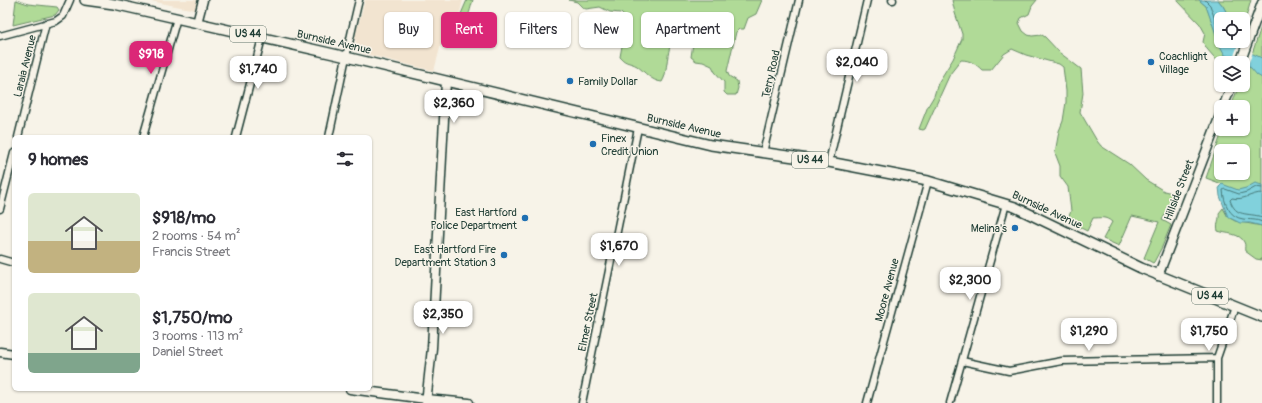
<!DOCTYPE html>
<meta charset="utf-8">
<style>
body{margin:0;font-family:Pangolin,sans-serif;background:#f2f2f3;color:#2b2b33;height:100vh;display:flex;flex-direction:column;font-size:15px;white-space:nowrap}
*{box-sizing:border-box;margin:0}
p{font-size:13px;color:#7c7c81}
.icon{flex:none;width:22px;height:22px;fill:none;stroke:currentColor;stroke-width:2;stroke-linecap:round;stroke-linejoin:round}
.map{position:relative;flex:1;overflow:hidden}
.panel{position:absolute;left:12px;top:135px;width:360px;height:256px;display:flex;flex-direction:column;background:#fff;border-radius:6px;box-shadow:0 1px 3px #0004}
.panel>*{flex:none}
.guide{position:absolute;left:384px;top:12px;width:380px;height:36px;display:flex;gap:8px}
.buttons{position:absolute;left:1214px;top:12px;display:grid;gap:8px}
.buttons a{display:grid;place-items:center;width:36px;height:36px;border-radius:6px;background:#fff;box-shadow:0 1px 3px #0004;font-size:20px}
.price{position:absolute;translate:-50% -34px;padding:0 9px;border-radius:8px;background:#fff;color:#222;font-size:13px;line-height:26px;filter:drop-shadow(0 1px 2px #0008)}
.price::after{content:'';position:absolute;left:50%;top:24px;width:12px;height:9px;margin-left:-6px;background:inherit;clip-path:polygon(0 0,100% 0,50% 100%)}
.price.selected{background:#db2777;color:#fff}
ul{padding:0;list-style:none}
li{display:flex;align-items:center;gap:12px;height:100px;padding:0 16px}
li span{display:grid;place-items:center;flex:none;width:112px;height:80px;border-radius:6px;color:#555}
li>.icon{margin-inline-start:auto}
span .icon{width:48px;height:48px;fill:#fffc;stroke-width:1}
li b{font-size:17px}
h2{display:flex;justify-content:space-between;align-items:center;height:48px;padding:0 16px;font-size:17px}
.pill{padding:0 14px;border-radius:6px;background:#fff;box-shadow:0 1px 3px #0004;font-size:14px;line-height:36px}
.pill.selected{background:#db2777;color:#fff}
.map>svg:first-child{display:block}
.built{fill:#f2e4d0}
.green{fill:#b0da97;stroke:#688c66;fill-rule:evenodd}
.water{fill:#81d1dc;stroke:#5a9699}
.pier{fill:#f7f3e8}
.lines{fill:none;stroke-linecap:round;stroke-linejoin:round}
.shore{stroke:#467877;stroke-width:1}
.street-casing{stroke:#1f3d34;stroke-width:9}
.secondary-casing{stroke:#1f3d34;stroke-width:11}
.primary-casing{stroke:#1f3d34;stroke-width:12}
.street{stroke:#f7f3e8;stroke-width:6}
.secondary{stroke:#f7f3e8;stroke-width:8}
.primary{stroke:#f7f3e8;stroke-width:9}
.poi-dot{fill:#1f6fb2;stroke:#f7f3e8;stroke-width:1.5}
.labels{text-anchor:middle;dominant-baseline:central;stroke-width:3;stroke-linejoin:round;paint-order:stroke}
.shield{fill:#f7f3e8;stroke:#60746a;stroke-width:1}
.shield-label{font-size:10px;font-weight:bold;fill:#1f3d34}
.street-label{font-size:11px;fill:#1f3d34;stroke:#f7f3e8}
.poi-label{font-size:11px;fill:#1f3d34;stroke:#f7f3e8;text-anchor:start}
</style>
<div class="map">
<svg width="1262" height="403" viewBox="0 0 1262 403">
<rect width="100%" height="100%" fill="#f7f3e8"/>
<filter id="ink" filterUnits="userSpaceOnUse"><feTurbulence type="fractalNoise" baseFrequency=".025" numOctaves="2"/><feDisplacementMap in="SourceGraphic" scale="8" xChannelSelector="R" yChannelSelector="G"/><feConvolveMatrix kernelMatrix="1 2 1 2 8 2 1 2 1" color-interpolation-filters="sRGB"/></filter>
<g filter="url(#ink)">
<path class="built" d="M 146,0 L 197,0 L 195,10 Z
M 365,0 L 463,0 L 455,32 L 445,29 L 434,71 L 365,54 L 359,50 L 356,43 L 355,37 Z"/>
<path class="green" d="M 16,0 L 28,4 L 57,7 L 59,10 L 55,15 L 13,25 Z
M 467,0 L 473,0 C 470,8 470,18 462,21 L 460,20 L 461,14 Z
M 569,0 L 762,0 L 756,14 L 748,18 L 744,29 L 739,29 L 736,32 L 727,71 L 729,76 L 737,81 L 738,88 L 736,95 L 727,95 L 724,92 L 724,82 L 715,72 L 712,66 L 703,62 L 696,61 L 691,57 L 694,36 C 689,35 685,32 681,32 C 667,33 668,68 664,78 L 662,82 C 651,81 645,72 637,66 C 630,62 626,64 620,57 L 626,24 L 625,17 L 621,13 L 610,12 L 600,7 L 586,9 L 582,7 L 577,2 Z
M 952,0 L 1037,0 L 1032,6 L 1029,14 L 1021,18 L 1019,23 L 1023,31 L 1028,35 L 1032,36 L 1042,35 L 1045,37 L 1060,53 L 1081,69 L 1083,93 L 1080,112 L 1097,141 L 1101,146 L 1129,164 L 1146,180 L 1164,191 L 1172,193 L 1175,198 L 1162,220 L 1171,225 L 1162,247 L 1154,262 L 1153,263 L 1144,258 L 1159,222 L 1132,216 L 1119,246 L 1103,239 L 1112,222 C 1105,216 1101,218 1093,218 L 1087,231 L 1067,221 L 1071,211 L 1068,187 L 1060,176 L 1060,166 L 1055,153 L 1059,131 L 1063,121 L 1066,102 L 1066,91 L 1063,67 L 1059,64 L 1026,55 L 1012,49 L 1004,54 L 991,70 L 982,70 C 976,64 970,60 961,60 L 950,74 L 925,129 L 923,130 L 919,129 L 928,106 L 934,96 L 938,83 L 953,59 L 962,39 L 962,34 L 955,13 Z
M 1177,0 L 1199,0 L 1206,6 L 1225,55 L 1231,58 L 1229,63 L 1221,63 L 1221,65 L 1207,49 L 1203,42 L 1205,33 L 1200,24 Z
M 1218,0 L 1251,0 L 1243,28 L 1243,19 L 1230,19 L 1223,6 Z
M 1262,24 L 1262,221 L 1222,184 L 1206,178 L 1223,129 L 1243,129 L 1243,107 L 1231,107 L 1239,85 L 1243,85 L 1243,75 L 1248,62 L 1249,63 ZM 1221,151 L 1243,151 L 1243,173 L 1221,173 Z
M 1223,208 L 1228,217 L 1235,221 L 1262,226 L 1262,260 L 1256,259 L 1245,251 C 1244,248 1246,245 1244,242 C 1240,233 1226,234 1218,231 C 1216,223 1220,220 1219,213 Z"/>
<path class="water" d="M 1199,0 L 1218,0 L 1223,6 L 1230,19 L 1221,19 L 1221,41 L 1232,41 L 1235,46 L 1262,58 L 1262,78 L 1257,75 L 1251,68 L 1225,55 L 1220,46 L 1206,6 Z
M 1255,183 L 1262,185 L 1262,226 L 1250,223 L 1240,223 L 1228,217 L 1220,196 L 1219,187 L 1222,184 L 1238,190 L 1246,188 Z"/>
<path class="pier" d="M 1238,45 L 1253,52 L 1247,67 L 1243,65 L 1243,63 L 1238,63 L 1232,61 Z"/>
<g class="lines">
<path class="shore" d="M 1205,0 L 1210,5 L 1221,37
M 1262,188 L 1256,187 L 1247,192 L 1239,194 L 1225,189 L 1223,190 C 1224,203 1229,217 1243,219 C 1250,220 1256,219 1262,222
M 1262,193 C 1251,193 1244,201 1232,198 L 1230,200 C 1236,218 1247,212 1262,217"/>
<g class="street-casing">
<path id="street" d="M 892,0 L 893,0
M 0,36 L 56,21 L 63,16 L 70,0
M 18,137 L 46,23
M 143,137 L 177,18
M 236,137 L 262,38
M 329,137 C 339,91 348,45 359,0
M 763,153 L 799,0
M 829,162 L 867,0
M 0,209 L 14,153
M 0,259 L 14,263
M 962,361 L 1009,371 L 1062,361 L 1217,358
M 582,403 L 638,128
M 867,403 L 928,181
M 950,403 L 1006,204
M 1217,403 L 1217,358 L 1235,306"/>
</g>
<g class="secondary-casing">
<path id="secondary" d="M 197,23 L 203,0
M 1240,63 L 1262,3
M 1223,107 L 1232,85
M 1158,276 L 1221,113
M 0,352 L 14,354
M 350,389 L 426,399 L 469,403
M 426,403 L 432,348 L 446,81"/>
</g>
<g class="primary-casing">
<path id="primary" d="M 85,0 L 114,4 L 338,55 L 711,145 L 829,162 L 928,181 L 1015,207 L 1141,268 L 1262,317"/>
</g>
<use href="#street" class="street"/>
<use href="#secondary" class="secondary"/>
<use href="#primary" class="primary"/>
</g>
</g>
<g class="poi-dot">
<circle cx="1151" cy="62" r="4"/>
<circle cx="570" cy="81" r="4"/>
<circle cx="593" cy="144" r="4"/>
<circle cx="525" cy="218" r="4"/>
<circle cx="1015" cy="228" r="4"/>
<circle cx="504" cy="255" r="4"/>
</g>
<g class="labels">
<g class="shield">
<rect x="230" y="26" width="36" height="16" rx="3"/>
<rect x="792" y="152" width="36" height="16" rx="3"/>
<rect x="1192" y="288" width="36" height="16" rx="3"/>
</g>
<g class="shield-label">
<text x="248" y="34">US 44</text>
<text x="810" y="160">US 44</text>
<text x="1210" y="296">US 44</text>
</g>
<g class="street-label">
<text transform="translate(334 42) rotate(13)">Burnside Avenue</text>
<text transform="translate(25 66) rotate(-76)">Laraia Avenue</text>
<text transform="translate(771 74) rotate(-77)">Terry Road</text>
<text transform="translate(684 126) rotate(13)">Burnside Avenue</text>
<text transform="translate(1179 190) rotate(-69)">Hillside Street</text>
<text transform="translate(1047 210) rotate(25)">Burnside Avenue</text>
<text transform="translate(887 290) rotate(-75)">Moore Avenue</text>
<text transform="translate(588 322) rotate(-78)">Elmer Street</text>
</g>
<g class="poi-label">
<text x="1159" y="56">Coachlight<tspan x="1159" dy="13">Village</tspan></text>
<text x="578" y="81">Family Dollar</text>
<text x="601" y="138">Finex<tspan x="601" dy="13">Credit Union</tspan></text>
<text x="517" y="212" text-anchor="end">East Hartford<tspan x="517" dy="13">Police Department</tspan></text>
<text x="1007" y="228" text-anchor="end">Melina's</text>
<text x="496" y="249" text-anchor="end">East Hartford Fire<tspan x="496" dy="13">Department Station 3</tspan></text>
</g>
</g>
</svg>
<div class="buttons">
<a><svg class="icon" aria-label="locate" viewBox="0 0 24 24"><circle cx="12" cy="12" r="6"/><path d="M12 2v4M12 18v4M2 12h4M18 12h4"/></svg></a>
<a><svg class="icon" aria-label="layers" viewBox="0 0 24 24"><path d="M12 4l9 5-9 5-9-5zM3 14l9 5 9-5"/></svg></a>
<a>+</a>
<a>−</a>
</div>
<b class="price selected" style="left:151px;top:75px">$918</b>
<b class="price" style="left:857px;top:83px">$2,040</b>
<b class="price" style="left:258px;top:90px">$1,740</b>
<b class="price" style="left:454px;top:124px">$2,360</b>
<b class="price" style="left:619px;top:267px">$1,670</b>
<b class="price" style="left:970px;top:301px">$2,300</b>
<b class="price" style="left:443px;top:335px">$2,350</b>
<b class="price" style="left:1089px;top:352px">$1,290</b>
<b class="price" style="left:1209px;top:352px">$1,750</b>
<div class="guide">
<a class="pill">Buy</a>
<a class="pill selected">Rent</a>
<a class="pill">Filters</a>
<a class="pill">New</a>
<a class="pill">Apartment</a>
</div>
<section class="panel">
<h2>9 homes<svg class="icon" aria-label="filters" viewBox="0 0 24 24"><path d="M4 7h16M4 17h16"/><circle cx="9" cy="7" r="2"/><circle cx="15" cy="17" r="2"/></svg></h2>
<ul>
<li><span style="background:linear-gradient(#dfe7d0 60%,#c2b280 0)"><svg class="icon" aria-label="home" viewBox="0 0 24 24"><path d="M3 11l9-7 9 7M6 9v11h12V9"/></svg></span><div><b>$918/mo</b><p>2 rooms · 54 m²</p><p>Francis Street</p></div></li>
<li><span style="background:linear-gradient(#dfe7d0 75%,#7fa58c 0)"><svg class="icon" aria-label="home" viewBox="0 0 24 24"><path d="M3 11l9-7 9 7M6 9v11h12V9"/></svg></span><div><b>$1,750/mo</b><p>3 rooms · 113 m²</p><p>Daniel Street</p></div></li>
</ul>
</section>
</div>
